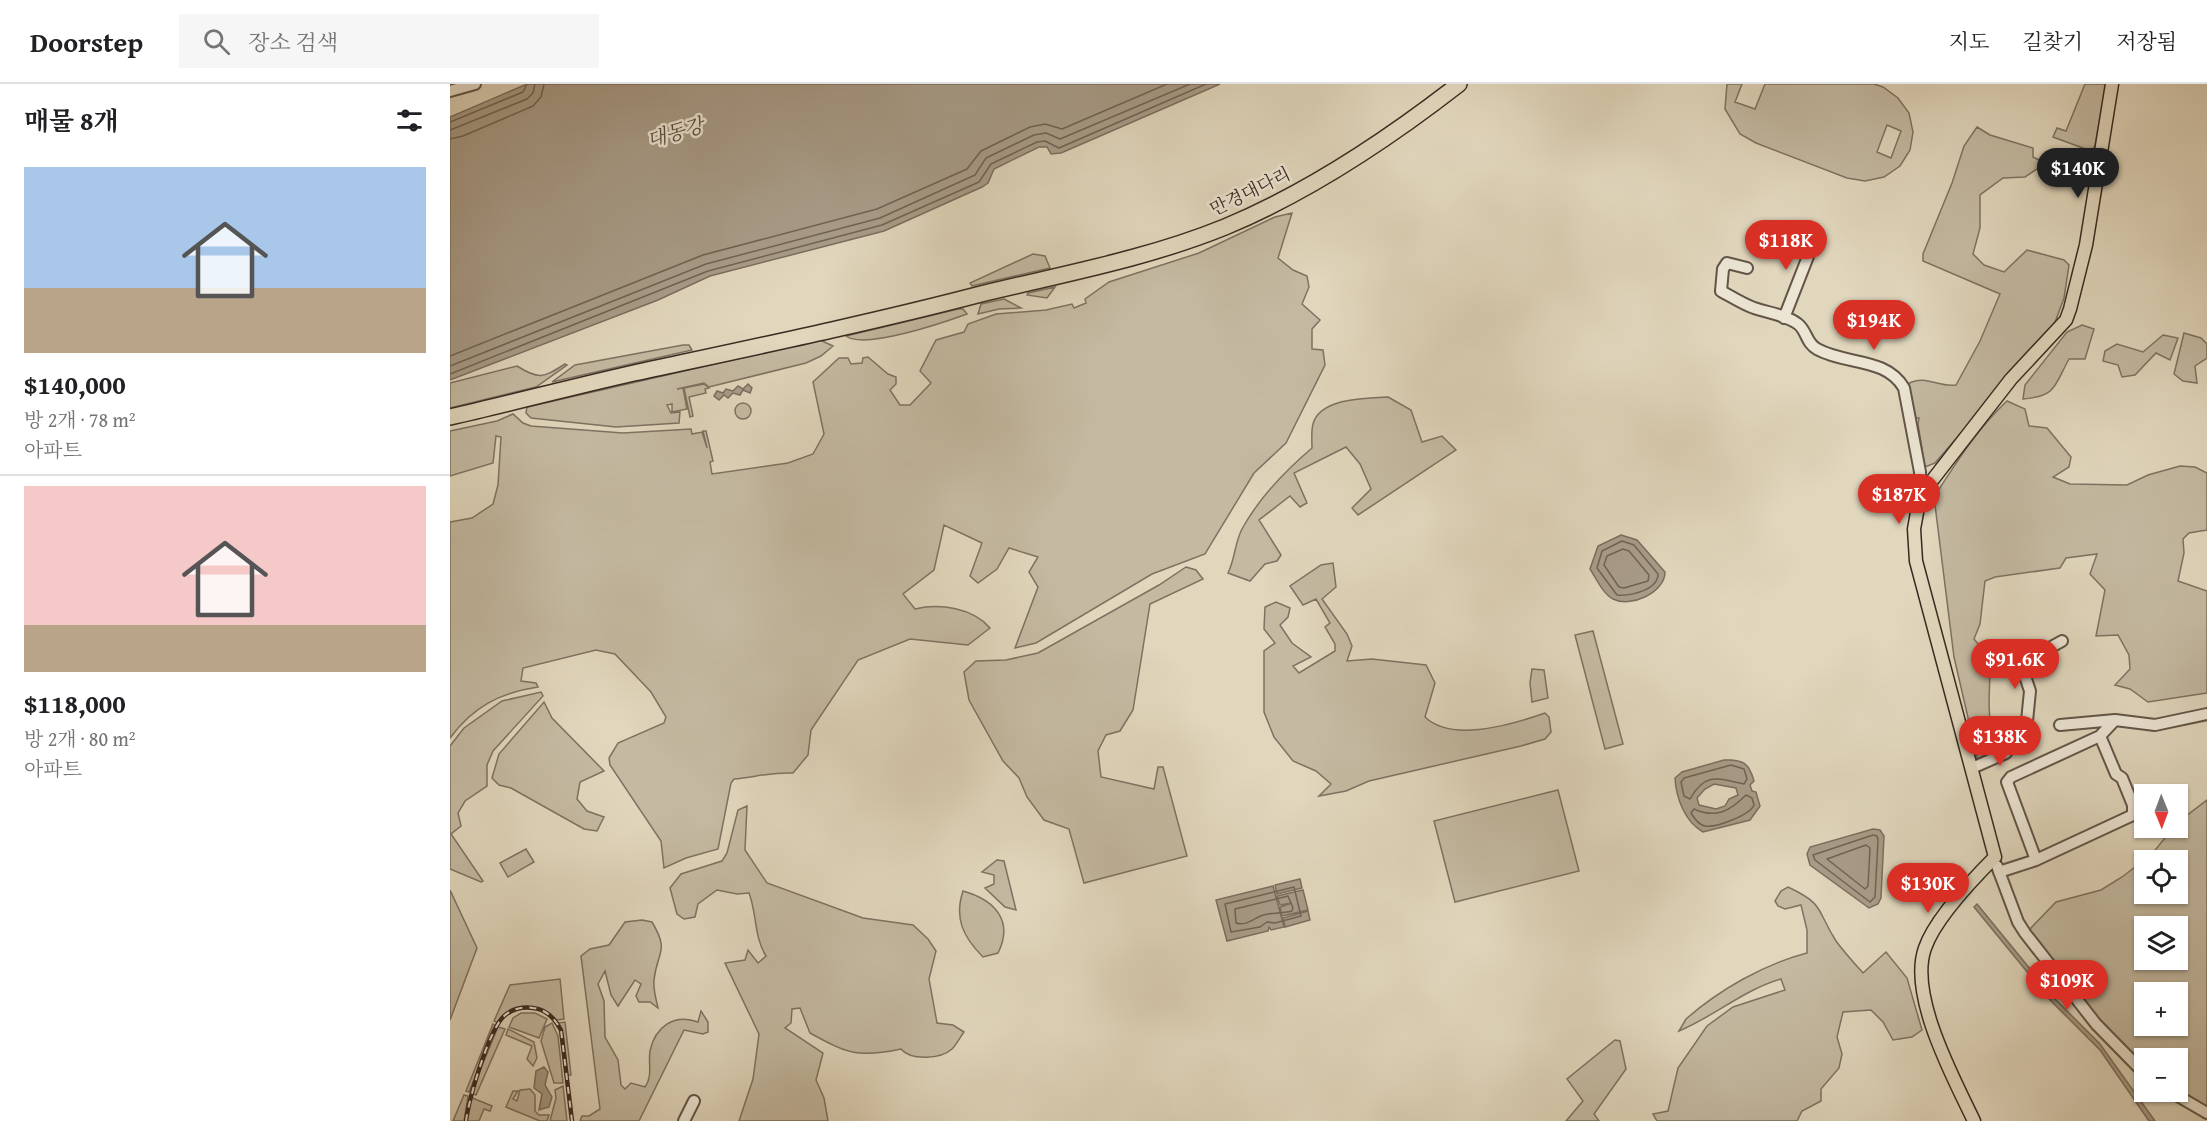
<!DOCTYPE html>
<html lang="ko">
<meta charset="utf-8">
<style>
body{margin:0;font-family:"Gentium Book Plus","Noto Serif KR",serif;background:#f6f6f6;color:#202124;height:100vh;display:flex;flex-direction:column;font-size:22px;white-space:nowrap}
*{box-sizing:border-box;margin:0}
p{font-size:20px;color:#757577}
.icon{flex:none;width:33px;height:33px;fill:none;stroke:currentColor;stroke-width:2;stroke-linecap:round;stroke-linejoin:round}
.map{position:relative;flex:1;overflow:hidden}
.sheet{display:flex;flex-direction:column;background:#fff;width:450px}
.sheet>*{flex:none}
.needle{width:39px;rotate:179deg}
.tools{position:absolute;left:1684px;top:700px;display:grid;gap:12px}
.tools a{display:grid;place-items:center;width:54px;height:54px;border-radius:0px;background:#fff;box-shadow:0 2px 4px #0004;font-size:30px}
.price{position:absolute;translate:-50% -51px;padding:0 14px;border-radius:21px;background:#d93025;color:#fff;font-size:20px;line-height:39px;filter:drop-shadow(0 2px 3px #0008)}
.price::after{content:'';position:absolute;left:50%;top:36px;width:18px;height:14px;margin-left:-9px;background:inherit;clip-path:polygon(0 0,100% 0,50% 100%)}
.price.on{background:#222;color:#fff}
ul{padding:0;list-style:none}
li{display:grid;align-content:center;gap:12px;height:318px;padding:0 24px}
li+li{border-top:2px solid #e0e0e0}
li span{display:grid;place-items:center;height:186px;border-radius:0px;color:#555}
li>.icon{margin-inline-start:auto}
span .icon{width:108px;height:108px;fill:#fffc;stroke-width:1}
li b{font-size:26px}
h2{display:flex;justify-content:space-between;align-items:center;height:72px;padding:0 24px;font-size:26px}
header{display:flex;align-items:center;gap:36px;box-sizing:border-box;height:84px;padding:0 30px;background:#fff;border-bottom:2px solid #e0e0e0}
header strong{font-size:28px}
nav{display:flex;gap:33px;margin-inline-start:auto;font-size:21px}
.search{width:420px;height:54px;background:#f6f6f6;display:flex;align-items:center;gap:15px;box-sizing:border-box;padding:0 21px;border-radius:0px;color:#757577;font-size:22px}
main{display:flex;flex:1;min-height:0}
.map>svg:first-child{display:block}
.green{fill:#c4baa2;stroke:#7e7262;stroke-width:1.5;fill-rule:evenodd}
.water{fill:#a89c88;stroke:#7b6e5f;stroke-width:1.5;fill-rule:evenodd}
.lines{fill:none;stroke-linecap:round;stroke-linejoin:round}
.shore{stroke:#706354;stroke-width:1.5}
.minor-casing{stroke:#625548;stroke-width:14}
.major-casing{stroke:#382a21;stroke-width:15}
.highway-casing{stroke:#382a21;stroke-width:18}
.minor{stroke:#ece5d4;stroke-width:10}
.major{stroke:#e1d7bd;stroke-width:12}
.highway{stroke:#e1d7bd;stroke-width:15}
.rail-casing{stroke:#382a21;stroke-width:4.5}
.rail{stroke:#ece5d4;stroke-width:2;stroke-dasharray:7;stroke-linecap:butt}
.labels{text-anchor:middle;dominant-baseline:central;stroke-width:5;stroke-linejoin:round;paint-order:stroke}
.street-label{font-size:18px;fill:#382a21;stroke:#ece5d4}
.water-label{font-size:20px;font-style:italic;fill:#5a4c40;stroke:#ece5d4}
</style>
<header>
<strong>Doorstep</strong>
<div class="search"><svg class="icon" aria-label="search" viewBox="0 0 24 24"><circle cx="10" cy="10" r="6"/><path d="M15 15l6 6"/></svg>장소 검색</div>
<nav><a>지도</a><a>길찾기</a><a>저장됨</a></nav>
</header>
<main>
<section class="sheet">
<h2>매물 8개<svg class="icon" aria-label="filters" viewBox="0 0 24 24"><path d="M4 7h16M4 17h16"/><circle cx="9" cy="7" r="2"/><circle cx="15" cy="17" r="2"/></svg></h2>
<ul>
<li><span style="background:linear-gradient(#a9c7e8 65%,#b9a48a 0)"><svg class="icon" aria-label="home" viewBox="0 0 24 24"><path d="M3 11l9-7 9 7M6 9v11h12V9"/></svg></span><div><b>$140,000</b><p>방 2개 · 78 m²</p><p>아파트</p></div></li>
<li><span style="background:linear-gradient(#f6c9c9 75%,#b9a48a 0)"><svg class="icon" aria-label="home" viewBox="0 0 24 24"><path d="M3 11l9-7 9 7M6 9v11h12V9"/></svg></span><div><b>$118,000</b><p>방 2개 · 80 m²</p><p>아파트</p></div></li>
</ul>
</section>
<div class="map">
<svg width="1757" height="1037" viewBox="0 0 1757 1037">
<rect width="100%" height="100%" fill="#e1d7bd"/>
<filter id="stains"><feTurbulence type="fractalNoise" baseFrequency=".00333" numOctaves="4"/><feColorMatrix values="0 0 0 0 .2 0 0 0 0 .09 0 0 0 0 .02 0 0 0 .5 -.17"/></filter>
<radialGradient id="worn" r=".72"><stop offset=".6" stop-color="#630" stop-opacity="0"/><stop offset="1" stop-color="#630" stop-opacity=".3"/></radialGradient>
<path class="green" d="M 1277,0 L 1292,0 L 1285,18 L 1305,25 L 1315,0 L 1424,0 L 1433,3 L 1448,14 L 1459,29 L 1463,48 L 1460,66 L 1450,82 L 1434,93 L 1415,97 L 1397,94 L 1306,59 L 1290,50 L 1275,25 ZM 1437,41 L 1451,47 L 1441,74 L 1427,68 Z
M 1635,0 L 1656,0 L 1645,62 L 1641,67 L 1603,53 L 1607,44 L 1616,47 Z
M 1527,43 L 1540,51 L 1583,64 L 1583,73 L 1595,79 L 1597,85 L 1587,85 L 1575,93 L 1553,94 L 1530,111 L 1530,144 L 1523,170 L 1534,181 L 1554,188 L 1577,166 L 1614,176 L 1619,181 L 1614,214 L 1604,241 L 1485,379 L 1475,383 L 1468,340 L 1469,334 L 1464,334 L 1458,300 C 1475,290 1489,304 1506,301 L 1530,257 L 1550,210 L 1473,177 L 1473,170 L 1502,99 L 1514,62 Z
M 842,129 L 828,174 L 843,186 L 857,192 L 859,203 L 852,220 L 870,236 L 862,245 L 862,265 L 873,266 L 875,281 L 836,359 L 804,389 L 755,470 L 702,490 L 586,559 L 565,564 L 588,503 L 579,488 L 588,473 L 559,464 L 547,485 L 528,499 L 520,492 L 532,459 L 494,441 L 484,486 L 453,510 L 465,525 C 490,519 523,524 540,544 L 518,561 L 460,555 L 408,576 L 361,646 L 358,671 L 343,689 C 322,688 305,693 284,695 L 281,699 L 268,765 L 236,774 L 214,784 L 211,757 L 160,681 L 159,674 L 168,659 L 214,639 L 216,633 L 201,608 L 165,570 L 146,566 L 73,584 L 71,597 L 86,599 L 88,603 C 49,609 23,623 0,654 L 0,438 L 22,434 L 43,420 L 48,401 L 51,353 L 46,352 L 43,379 L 0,392 L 0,347 L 47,337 L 63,330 L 73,339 L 81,342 L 173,349 L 241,345 L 242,350 L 252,348 L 257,364 L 253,347 L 256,347 L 263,377 L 260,378 L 262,390 L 338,379 L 363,370 L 374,350 L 363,298 L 389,274 L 398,274 L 401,280 L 412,279 L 413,274 L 418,273 L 438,290 L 446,293 L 446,300 L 440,306 L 450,321 L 460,321 L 481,299 L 470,287 L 486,256 L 514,248 L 518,240 L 546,230 L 596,226 L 622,220 L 624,224 L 636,219 L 635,215 L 659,198 L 749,169 L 825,133 Z
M 583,170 L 595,172 L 600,184 L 522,202 L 520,199 Z
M 605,203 L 597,214 L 577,211 L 578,209 Z
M 554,215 L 571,224 L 549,225 L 528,230 L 531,220 Z
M 508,225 L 513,225 L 517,230 C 495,238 414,266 396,252 Z
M 1632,241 L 1644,245 L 1635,275 L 1619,275 C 1604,302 1607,312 1573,315 L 1575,301 L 1617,248 Z
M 1734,249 L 1751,254 L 1757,260 L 1757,274 L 1745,282 L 1747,299 L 1733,297 L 1724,290 Z
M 1713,251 L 1728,254 L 1720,276 L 1706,269 L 1685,291 L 1672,293 L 1668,281 L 1653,277 L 1655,267 L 1667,260 L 1693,268 Z
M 370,256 L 383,262 L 371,272 L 356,279 L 259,303 L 254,299 L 227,305 L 233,304 L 237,325 L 222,328 L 222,320 L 217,321 L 221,329 L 230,328 L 229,339 L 166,343 L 81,334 L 76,329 L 77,323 Z
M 233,261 L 239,261 L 242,266 L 102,298 L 125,281 Z
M 115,280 L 117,281 L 86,303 L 0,324 L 0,299 L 67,282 C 89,296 93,294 115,280 Z
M 254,300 L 259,304 L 255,305 L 256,309 L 239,313 L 243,332 L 240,333 L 234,304 Z
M 938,313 L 961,326 L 972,358 L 992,352 L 1006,366 L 908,431 L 902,424 L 921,405 L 910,380 L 896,363 L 844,389 L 857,419 L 850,423 L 840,412 L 809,436 L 831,471 L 827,477 L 815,480 L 800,497 L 778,489 C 785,475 785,458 792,445 C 809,414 835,387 862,364 C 862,357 861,347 863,340 C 870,314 916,314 938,313 Z
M 1557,317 L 1575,325 L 1579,342 L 1597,344 L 1621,373 L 1619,383 L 1603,393 L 1620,400 L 1677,401 L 1698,391 L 1730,382 L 1745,383 L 1757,389 L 1757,446 L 1739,449 L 1733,455 L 1734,469 L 1728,497 L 1757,507 L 1757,609 L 1698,618 L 1680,605 L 1665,601 L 1680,585 L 1679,571 L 1668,551 L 1646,552 L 1655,506 L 1640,490 L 1647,470 L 1616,474 L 1610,484 L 1545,493 L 1535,497 L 1530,540 L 1524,555 C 1528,560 1533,565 1536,570 C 1548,595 1524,650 1560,660 L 1547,671 L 1528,677 L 1504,573 L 1484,413 C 1506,379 1528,344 1557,317 Z
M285 327a8 8 0 1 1 16 0a8 8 0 1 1-16 0Z
M 883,479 L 886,503 L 872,515 L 897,550 L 902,562 L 897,577 L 922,575 L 976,581 L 985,599 L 975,633 C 1002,659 1064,640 1095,629 L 1099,633 L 1101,648 L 1095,655 L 1071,662 L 919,697 L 896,707 L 869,712 L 881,700 L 866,687 L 843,677 L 824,653 L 814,628 L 814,567 L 825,559 L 814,545 L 815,523 L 826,518 L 840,524 L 838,533 L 830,541 L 842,559 L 861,573 L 843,582 L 849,589 L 885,567 L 885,560 L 875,543 L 880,539 L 866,515 L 853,521 L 840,502 L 871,481 Z
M 736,483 L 746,486 L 753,495 L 700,520 L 683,626 L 670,647 L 656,651 L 648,667 L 651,693 L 704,705 L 708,683 L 713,683 L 737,772 L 634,799 L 619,745 L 594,736 L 577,713 L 569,694 L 553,677 L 519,616 L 514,588 L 526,577 L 556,576 L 588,569 L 709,501 Z
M 1143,547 L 1173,660 L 1155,665 L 1125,551 Z
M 1082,585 L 1094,586 L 1098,614 L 1082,618 L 1080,599 Z
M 91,608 L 93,612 L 43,667 L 37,681 L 37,702 L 15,717 L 8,729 L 11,742 L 1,750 L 33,797 L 31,798 L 0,785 L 0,662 L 14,644 L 52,617 Z
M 94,618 L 102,634 L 154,687 L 130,698 L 127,715 L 137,727 L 154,733 L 147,747 L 134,745 L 61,704 L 49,701 L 42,694 L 49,670 Z
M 1108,706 L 1129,787 L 1005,818 L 984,737 Z
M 1757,716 L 1757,1025 L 1728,1008 L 1728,975 L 1695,975 L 1695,984 L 1638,924 L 1579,846 L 1606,818 L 1651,806 L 1672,793 L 1702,770 L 1723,744 L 1728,744 L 1728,738 ZM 1695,777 L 1728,777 L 1728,810 L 1695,810 ZM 1695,843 L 1728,843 L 1728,876 L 1695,876 ZM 1695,909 L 1728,909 L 1728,942 L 1695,942 Z
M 297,722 L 295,766 L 317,799 L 413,834 L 463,841 L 478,855 L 486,867 L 479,895 L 487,939 L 503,941 L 514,948 C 510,953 507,960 502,965 C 491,975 461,977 451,965 C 408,974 398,970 360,949 L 350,924 L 342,925 L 341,939 L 335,944 L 373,969 L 366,996 L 374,1014 L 378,1037 L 289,1037 L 303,995 L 309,950 L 275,879 L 295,876 L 298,866 L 308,879 L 316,872 C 304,853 307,830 299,809 L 287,810 L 267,806 L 248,820 L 245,833 L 234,835 L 227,830 L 220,804 L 231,790 L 272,777 L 277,769 L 288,726 Z
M 76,765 L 84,778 L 58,793 L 50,779 Z
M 547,776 L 554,777 L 566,826 L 555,823 L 535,804 L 544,800 L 544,791 L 532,788 Z
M 1338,803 C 1376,821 1366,826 1386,857 C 1394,868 1404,879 1413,889 L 1436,868 L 1457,894 L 1472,946 L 1462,953 L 1443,956 L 1433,938 L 1421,926 L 1393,928 L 1387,953 L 1392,970 L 1389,984 L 1371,1005 L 1371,1017 L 1352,1027 L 1347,1037 L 1207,1037 L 1203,1030 L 1218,1027 L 1228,984 L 1257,942 L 1283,923 L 1335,906 L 1331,895 C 1293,906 1265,932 1229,947 L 1236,935 C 1269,906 1314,880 1357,869 L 1357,846 L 1351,821 L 1335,825 L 1328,822 L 1325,817 L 1331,807 Z
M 0,806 L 27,864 L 0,936 Z
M 513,807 C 545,816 564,837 548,869 L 533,873 C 513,853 504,834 513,807 Z
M 192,836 L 202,838 C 220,868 207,867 204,896 C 203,905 206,915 208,924 L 200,918 L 189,918 L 186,912 L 191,900 L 185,896 L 168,922 L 161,911 L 155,887 L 148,900 L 154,917 L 155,953 L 168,976 L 171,1001 L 175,1005 L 181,999 L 195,1003 C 203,992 198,980 200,967 C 205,943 224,929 248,938 L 251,927 L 258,938 L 258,948 L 253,950 L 234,946 L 189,1037 L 130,1037 L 132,1032 L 139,1032 L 150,1025 L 131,872 L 140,865 L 159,861 L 175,838 Z
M 110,895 L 114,935 L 107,936 C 89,918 63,917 48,939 L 44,937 L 60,901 Z
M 71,929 L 85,929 L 97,935 L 89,954 L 59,943 L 63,934 Z
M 115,938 L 121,991 L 118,991 L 113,951 L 108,939 Z
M 102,939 L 108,952 L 113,999 L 104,999 L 91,957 L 95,943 Z
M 43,940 L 46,942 L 19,1008 L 16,1007 Z
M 48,943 L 55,945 L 26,1011 L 21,1009 L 22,1006 Z
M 58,945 L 84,958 L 87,974 L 83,982 L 77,975 L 82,962 L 56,951 Z
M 1165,956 L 1170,957 L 1176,985 L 1144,1030 L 1149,1037 L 1116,1037 L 1133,1017 L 1117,995 Z
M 113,1002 L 117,1037 L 100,1037 L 106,1014 L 105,1006 Z
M 80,1005 L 85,1011 L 85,1027 L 89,1031 L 99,1031 L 97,1037 L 90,1037 L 56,1023 L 63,1007 L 68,1007 L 63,1015 L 67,1017 L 70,1006 Z
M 14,1011 L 18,1012 L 14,1037 L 3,1037 Z
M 20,1013 L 42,1022 L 40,1027 L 34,1025 L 29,1037 L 17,1037 Z"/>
<path class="water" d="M 77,0 L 770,0 L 611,69 L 601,70 L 597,63 L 589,63 L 544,85 L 538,99 L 532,103 L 434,147 L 260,192 L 208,216 L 0,296 L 0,33 Z
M 298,300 L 302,304 L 300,309 L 293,306 L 290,311 L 283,309 L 278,314 L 274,311 L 269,316 L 264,312 L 267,307 L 273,309 L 276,305 L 283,307 L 288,302 L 293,305 Z
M 1171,451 L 1187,456 L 1215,488 C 1215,509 1180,524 1163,515 C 1153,510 1146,494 1140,485 L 1148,462 Z
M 1274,676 C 1293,675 1299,679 1304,697 L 1300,701 L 1302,707 L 1306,708 L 1310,722 L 1300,736 L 1253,748 C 1235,738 1226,714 1225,694 L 1232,688 ZM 1264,700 L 1286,704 L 1288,711 L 1279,715 L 1275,722 L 1266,725 L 1249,721 L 1247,714 L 1255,705 Z
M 1423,745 L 1430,746 L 1434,752 L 1431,814 L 1428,820 L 1419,824 L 1360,781 L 1357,770 L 1360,763 Z
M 850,795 L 852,804 L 827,810 L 825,801 Z
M 823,802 L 834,843 L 821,846 L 819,843 L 818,847 L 777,857 L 766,816 Z
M 853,806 L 858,826 L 832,832 L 830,823 L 842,819 L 830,821 L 827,812 Z
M 1527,820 L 1603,913 L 1650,960 L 1705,1037 L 1699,1037 L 1650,966 L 1600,916 L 1524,823 Z
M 858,827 L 860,836 L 835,843 L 833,834 Z
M 94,983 L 98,988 L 95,1001 L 102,1013 L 99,1023 L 89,1026 L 92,1010 L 84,1004 L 86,987 Z"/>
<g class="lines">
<path class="shore" d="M 0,38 L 73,8 L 77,0
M 0,46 L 77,15 L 83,9 L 85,0
M 0,55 L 13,52 L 83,22 L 91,13 L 94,0
M 0,272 L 253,171 L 427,125 L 517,85 L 531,67 L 580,43 L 595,40 L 612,45 L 717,0
M 0,282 L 256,180 L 430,134 L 525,91 L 536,74 L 584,51 L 596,49 L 610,55 L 740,0
M 0,290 L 258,187 L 432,141 L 529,98 L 541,80 L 587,58 L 595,57 L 609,64 L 756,0
M 1172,457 L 1184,461 L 1208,490 C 1208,506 1181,512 1167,511 L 1147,484 L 1152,467 Z
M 1173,465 L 1179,467 L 1199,491 L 1198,497 L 1174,504 L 1169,503 L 1154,481 L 1157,472 Z
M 1281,681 L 1294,685 L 1297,695 L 1294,700 C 1268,695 1256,687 1240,715 L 1234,712 L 1231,698 L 1234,694 Z
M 1296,711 L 1302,714 L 1304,721 C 1300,731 1266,744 1255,742 C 1249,741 1244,734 1241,729 L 1244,725 C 1266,735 1280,727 1296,711 Z
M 1423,751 L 1427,752 L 1428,756 L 1425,813 L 1420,818 L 1365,776 L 1363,771 Z
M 1416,761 L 1420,764 L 1418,802 L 1415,805 L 1377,775 Z
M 844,803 L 851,832 L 825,839 L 817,838 L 810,843 L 781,848 L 775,820 Z
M 838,812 L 843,824 L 842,827 C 833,829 826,829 818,830 C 806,831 798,843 786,839 L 785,825 Z"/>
<g class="minor-casing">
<path id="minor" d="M 0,7 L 25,0
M 1297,184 L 1277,179 L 1273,185 L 1271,207 C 1282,213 1293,220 1304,224 C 1319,229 1336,231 1348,240 C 1357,247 1356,259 1367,265 C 1395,281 1436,273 1454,304 L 1470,388 L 1470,412
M 1334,234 L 1366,152
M 1610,641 L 1665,636
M 1522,684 L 1556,669 L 1577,637 L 1580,607 L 1571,580 L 1612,557
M 1586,776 L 1557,698 L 1561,693 L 1650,652
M 1547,782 L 1568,838 L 1575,849 L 1646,940 L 1695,990
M 1549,788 L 1586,776 L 1683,731 L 1683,721 L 1672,694 L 1666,690 L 1650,652 L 1665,636 L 1705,641 L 1757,630
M 1721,1008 L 1757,1029
M 234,1037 L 244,1017"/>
</g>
<g class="major-casing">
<path id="major" d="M 1524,1037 C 1504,995 1458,911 1475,864 C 1485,835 1523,795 1545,773 L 1466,477 L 1464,445 L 1470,412 L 1561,295 L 1616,236 L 1620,225 L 1636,161 L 1662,0"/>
</g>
<g class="highway-casing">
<path id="highway" d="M 0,333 C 61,319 122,303 184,289 C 300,264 416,240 531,210 C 613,190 696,175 775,143 C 859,108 937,56 1009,0"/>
</g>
<use href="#minor" class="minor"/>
<use href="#major" class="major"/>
<use href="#highway" class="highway"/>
<g class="rail-casing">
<path id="rail" d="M 16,1037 C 19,1014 38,949 53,933 C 61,925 73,922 83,924 C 96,925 105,935 111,946 L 122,1037"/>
</g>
<use href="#rail" class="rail"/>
</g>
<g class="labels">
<g class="street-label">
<text transform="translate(800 107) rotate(-26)">만경대다리</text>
</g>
<g class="water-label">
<text transform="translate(225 48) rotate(-16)">대동강</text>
</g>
</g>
<rect width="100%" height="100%" filter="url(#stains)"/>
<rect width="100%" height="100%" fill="url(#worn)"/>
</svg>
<div class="tools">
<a><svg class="needle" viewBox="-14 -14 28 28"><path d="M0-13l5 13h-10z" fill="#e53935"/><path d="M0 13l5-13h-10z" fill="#757577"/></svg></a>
<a><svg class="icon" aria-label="locate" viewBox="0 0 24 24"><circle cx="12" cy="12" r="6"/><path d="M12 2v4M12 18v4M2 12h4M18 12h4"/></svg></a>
<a><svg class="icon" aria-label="layers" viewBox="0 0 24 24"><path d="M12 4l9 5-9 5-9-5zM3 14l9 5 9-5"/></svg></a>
<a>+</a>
<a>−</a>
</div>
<b class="price on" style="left:1628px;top:115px">$140K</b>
<b class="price" style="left:1336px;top:187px">$118K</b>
<b class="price" style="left:1424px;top:267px">$194K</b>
<b class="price" style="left:1449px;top:441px">$187K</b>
<b class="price" style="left:1565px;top:606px">$91.6K</b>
<b class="price" style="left:1550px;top:683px">$138K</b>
<b class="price" style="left:1478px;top:830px">$130K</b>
<b class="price" style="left:1617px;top:927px">$109K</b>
</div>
</main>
